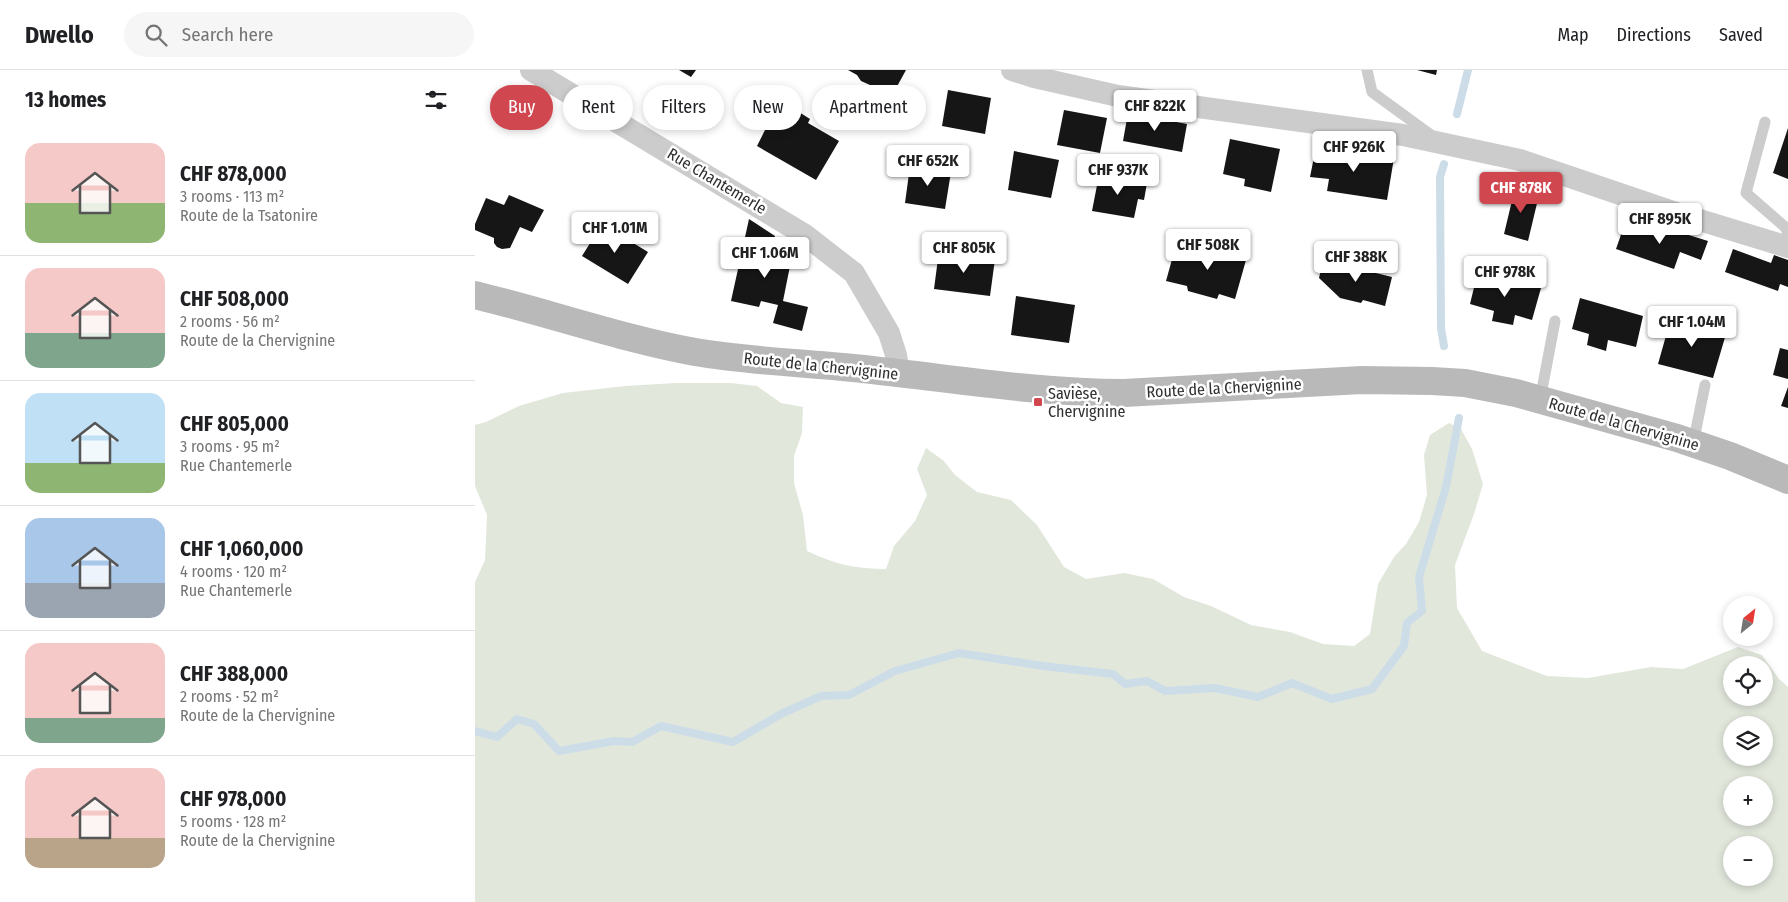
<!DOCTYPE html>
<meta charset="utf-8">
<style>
body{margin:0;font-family:"Fira Sans Condensed",sans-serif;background:#f6f6f6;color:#202124;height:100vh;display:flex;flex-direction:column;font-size:19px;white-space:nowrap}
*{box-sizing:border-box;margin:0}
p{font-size:16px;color:#757577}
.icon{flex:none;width:28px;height:28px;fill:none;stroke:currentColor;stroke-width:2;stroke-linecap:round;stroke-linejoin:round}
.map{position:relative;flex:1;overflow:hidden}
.sheet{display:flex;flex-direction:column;background:#fff;width:475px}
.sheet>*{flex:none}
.top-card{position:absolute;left:15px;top:15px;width:475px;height:45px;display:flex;gap:10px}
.needle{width:32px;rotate:30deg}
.fabs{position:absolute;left:1248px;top:526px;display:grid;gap:10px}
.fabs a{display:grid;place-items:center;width:50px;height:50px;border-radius:50%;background:#fff;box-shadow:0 2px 8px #0003;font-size:25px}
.price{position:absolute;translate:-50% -42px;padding:0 11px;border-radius:5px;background:#fff;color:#222;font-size:16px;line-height:32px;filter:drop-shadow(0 1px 2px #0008)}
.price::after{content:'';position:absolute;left:50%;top:30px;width:15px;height:11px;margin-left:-8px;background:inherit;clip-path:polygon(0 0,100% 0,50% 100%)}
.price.selected{background:#d0474f;color:#fff}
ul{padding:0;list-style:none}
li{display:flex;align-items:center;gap:15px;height:125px;padding:0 25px}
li+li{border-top:1px solid #e0e0e0}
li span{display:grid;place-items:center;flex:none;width:140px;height:100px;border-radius:15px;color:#555}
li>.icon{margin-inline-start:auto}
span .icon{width:60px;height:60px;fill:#fffc;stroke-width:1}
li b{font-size:21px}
h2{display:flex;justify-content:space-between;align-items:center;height:60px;padding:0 25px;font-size:21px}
.chip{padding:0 18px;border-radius:22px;background:#fff;box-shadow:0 2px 8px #0003;font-size:18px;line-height:45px}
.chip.selected{background:#d0474f;color:#fff}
header{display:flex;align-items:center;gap:30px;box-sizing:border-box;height:70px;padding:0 25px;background:#fff;border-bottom:1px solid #e0e0e0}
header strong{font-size:24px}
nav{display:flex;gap:28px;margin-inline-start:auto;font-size:18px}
.search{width:350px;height:45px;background:#f6f6f6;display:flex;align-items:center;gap:12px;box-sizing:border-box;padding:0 18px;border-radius:28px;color:#757577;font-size:19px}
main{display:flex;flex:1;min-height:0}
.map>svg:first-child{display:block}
.green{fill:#e2e7dc;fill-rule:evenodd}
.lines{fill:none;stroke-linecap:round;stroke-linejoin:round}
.stream{stroke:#cddde8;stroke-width:8}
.building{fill:#161616}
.lane{stroke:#ccc;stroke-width:11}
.street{stroke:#ccc;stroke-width:22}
.secondary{stroke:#b9b9b9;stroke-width:28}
.poi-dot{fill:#d0474f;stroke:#fff;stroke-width:2}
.labels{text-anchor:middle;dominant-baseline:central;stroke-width:5;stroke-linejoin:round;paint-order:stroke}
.street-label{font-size:16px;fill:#2f2f2f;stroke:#fff}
.poi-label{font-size:16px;fill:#2f2f2f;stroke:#fff;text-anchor:start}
</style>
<header>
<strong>Dwello</strong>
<div class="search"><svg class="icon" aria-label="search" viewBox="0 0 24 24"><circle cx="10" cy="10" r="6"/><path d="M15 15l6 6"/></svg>Search here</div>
<nav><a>Map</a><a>Directions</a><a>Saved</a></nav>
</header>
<main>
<section class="sheet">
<h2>13 homes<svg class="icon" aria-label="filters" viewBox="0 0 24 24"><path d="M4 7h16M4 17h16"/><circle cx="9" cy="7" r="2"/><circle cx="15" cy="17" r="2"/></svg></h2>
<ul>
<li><span style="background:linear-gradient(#f6c9c9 60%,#8fb573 0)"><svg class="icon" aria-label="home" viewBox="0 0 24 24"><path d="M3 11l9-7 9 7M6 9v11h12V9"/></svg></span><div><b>CHF 878,000</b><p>3 rooms · 113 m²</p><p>Route de la Tsatonire</p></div></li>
<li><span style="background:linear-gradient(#f6c9c9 65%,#7fa58c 0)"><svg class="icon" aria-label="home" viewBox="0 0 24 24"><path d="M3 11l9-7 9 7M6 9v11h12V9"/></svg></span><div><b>CHF 508,000</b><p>2 rooms · 56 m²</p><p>Route de la Chervignine</p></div></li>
<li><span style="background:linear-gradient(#bfe0f5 70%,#8fb573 0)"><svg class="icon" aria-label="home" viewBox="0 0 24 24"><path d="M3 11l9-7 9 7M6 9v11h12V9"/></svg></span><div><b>CHF 805,000</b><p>3 rooms · 95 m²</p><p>Rue Chantemerle</p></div></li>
<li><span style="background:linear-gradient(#a9c7e8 65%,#9aa5b1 0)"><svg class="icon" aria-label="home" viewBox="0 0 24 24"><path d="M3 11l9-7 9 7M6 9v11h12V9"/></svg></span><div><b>CHF 1,060,000</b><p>4 rooms · 120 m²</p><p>Rue Chantemerle</p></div></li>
<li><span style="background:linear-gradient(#f6c9c9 75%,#7fa58c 0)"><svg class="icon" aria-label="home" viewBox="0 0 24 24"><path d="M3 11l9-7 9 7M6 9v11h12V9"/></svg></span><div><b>CHF 388,000</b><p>2 rooms · 52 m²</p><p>Route de la Chervignine</p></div></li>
<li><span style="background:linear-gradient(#f6c9c9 70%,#b9a48a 0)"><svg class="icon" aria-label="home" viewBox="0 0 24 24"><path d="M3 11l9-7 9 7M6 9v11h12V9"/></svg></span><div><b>CHF 978,000</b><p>5 rooms · 128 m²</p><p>Route de la Chervignine</p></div></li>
</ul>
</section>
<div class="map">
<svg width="1313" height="832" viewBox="0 0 1313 832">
<rect width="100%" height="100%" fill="#fff"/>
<path class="green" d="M 201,313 L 256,313 L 282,316 L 306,333 L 328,337 L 327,363 L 319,386 L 319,413 L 328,445 L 332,481 C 359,494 381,499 411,499 L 419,476 L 440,451 L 452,425 L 442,399 L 451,378 L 469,391 L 480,405 L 502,422 L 536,430 L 562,455 L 589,497 L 611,509 L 649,503 L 678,509 L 709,527 L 736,536 L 776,555 L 815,562 L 848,574 L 879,576 L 895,564 L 903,514 L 919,487 L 931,474 L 944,452 L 952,425 L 949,385 L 955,365 L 974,353 L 986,359 L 997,379 L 1008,414 L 999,444 L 980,495 L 982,538 L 1007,581 L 1072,606 L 1113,608 L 1176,597 L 1208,599 L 1263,577 L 1287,585 L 1304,609 L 1313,617 L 1313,832 L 0,832 L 0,512 L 10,490 L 12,445 L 0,416 L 0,355 L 11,352 L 44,336 L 88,323 L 150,316 ZM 1256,595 L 1289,595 L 1289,628 L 1256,628 ZM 1256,655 L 1289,655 L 1289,688 L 1256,688 ZM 1256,715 L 1289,715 L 1289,748 L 1256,748 ZM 1256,775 L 1289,775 L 1289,808 L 1256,808 Z"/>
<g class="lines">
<path class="stream" d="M 982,44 L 993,0
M 969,94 L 965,107 L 966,258 L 969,276
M 0,661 L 22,667 L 42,649 L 59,654 L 84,681 L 139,671 L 157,672 L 186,656 L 258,672 L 306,644 L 346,626 L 374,625 L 420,601 L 484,583 L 568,596 L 638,604 L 650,614 L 672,611 L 690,621 L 740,618 L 783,627 L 817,613 L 857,629 L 897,619 L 929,576 L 932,553 L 947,541 L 944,507 L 971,417 L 984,348"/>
</g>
<path class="building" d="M 204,0 L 221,0 L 216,7 Z
M 373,0 L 431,0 L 419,22 L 410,17 L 404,19 L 386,11 L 382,5 Z
M 942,0 L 962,0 L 961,5 Z
M 473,20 L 516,28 L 510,64 L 467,56 Z
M 305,30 L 335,49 L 333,53 L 364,71 L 341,110 L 282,76 Z
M 589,40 L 632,48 L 625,83 L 582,75 Z
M 653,43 L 712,54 L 707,82 L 648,71 Z
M 1313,58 L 1313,109 L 1298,103 Z
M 755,69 L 805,79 L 796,122 L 769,116 L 770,109 L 748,104 Z
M 841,77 L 919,88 L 912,130 L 852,121 L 854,109 L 835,107 Z
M 539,81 L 584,90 L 576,128 L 533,120 Z
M 435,96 L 476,102 L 470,139 L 430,133 Z
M 624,105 L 672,113 L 669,130 L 663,129 L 659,148 L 617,141 Z
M 1040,118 L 1064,125 L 1053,171 L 1029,164 Z
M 34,125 L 69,140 L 57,162 L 45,157 L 35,178 L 27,179 L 22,177 L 19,173 L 19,168 L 0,160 L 0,154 L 11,128 L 29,135 Z
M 274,149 L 300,166 L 294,192 L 315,196 L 308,231 L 333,237 L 327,261 L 298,253 L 303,235 L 286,231 L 284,237 L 256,231 Z
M 1150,153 L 1189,165 L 1191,158 L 1233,171 L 1226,190 L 1205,182 L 1199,199 L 1141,179 Z
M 127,154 L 173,182 L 153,214 L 107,186 Z
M 701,175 L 742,186 L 745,176 L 773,183 L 760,229 L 744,224 L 742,229 L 713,221 L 712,216 L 691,211 Z
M 1258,179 L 1296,193 L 1299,185 L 1313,190 L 1313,217 L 1305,214 L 1303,221 L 1250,202 Z
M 464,181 L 520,189 L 515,226 L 459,219 Z
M 848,190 L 917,207 L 910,236 L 888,230 L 886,233 L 865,228 L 844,208 Z
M 1003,201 L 1066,218 L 1057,250 L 1040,245 L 1038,255 L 1017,251 L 1019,241 L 995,234 Z
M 541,226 L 600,235 L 594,273 L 536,265 Z
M 1105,228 L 1168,246 L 1161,277 L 1133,270 L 1131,281 L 1112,275 L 1114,264 L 1097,259 Z
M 1196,248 L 1251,264 L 1238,308 L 1183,294 Z
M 1305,278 L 1313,280 L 1313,309 L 1298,305 Z
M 1313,317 L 1313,338 L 1306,336 Z"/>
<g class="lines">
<path class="lane" d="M 892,0 L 897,22 L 956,65
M 1290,52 L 1271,123 L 1310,157 L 1313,163
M 1065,330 L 1080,251
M 1218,374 L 1230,315"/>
<path class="street" d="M 56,0 L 330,165 L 379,203 L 414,263 L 421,285 L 424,303
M 537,0 L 559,7 L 643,26 L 928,65 L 1045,90 L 1195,141 L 1313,177"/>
<path class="secondary" d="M 0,225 C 74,243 145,268 220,282 C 278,292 338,293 397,300 C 481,309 564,323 649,323 L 887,310 L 957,311 L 990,313 L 1041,323 L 1202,368 L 1255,386 L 1313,410"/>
</g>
<rect class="poi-dot" x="558" y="327" width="10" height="10" rx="2.5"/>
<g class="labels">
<g class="street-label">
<text transform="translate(242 111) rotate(31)">Rue Chantemerle</text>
<text transform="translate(346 296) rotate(6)">Route de la Chervignine</text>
<text transform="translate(749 318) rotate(-3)">Route de la Chervignine</text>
<text transform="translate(1149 354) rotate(16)">Route de la Chervignine</text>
</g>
<g class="poi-label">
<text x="573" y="323">Savièse,<tspan x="573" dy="18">Chervignine</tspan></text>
</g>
</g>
</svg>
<div class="fabs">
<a><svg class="needle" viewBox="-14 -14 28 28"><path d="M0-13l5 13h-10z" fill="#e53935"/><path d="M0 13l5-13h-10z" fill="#757577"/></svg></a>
<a><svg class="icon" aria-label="locate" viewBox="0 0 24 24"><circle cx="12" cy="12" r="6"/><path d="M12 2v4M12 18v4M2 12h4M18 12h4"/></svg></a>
<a><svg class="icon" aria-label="layers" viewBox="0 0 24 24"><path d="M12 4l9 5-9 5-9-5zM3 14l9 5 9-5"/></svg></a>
<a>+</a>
<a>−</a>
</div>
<b class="price" style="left:680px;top:62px">CHF 822K</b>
<b class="price" style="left:879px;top:103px">CHF 926K</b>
<b class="price" style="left:453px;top:117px">CHF 652K</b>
<b class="price" style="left:643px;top:126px">CHF 937K</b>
<b class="price selected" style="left:1046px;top:144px">CHF 878K</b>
<b class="price" style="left:1185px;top:175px">CHF 895K</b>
<b class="price" style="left:140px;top:184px">CHF 1.01M</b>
<b class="price" style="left:733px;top:201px">CHF 508K</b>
<b class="price" style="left:489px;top:204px">CHF 805K</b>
<b class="price" style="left:290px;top:209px">CHF 1.06M</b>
<b class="price" style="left:881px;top:213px">CHF 388K</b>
<b class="price" style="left:1030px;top:228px">CHF 978K</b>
<b class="price" style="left:1217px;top:278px">CHF 1.04M</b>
<div class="top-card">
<a class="chip selected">Buy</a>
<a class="chip">Rent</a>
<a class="chip">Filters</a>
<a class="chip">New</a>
<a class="chip">Apartment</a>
</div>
</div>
</main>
